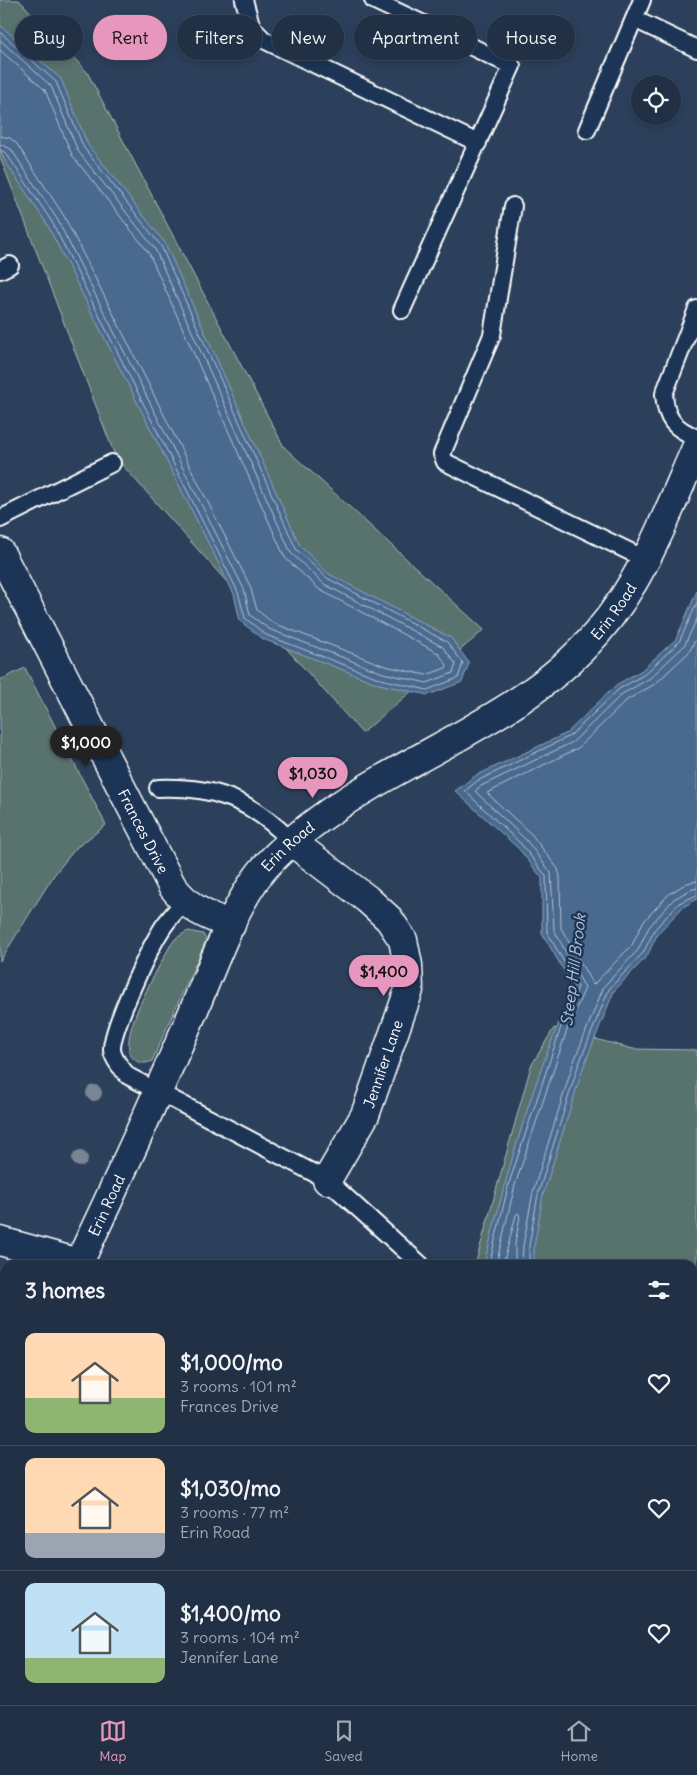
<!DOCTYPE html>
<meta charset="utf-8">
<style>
body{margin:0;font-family:Delius,sans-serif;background:#29384c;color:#f1f3f6;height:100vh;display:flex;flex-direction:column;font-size:19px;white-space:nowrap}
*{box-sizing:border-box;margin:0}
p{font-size:16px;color:#a2a9b3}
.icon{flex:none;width:28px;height:28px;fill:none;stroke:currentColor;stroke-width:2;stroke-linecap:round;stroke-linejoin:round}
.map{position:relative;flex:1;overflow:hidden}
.details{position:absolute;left:0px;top:1260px;width:698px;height:445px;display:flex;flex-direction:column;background:#213045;border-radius:15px 15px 0 0;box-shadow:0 2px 8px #0003,0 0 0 1px #3e4b5e}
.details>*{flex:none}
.top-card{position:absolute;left:15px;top:15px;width:668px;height:45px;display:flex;gap:10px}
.buttons{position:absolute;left:631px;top:75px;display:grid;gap:10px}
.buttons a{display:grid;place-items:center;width:50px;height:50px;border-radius:50%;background:#213045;box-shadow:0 2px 8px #0003,0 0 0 1px #3e4b5e;font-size:25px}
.price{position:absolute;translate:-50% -42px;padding:0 11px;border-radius:18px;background:#e797bd;color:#111;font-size:16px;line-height:32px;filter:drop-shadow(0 1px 2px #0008)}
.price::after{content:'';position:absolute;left:50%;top:30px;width:15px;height:11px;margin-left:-8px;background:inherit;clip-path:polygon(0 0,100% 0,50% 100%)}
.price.current{background:#222;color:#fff}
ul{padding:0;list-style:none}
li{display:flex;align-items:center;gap:15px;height:125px;padding:0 25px}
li+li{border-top:1px solid #3e4b5e}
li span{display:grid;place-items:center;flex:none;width:140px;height:100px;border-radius:10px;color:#555}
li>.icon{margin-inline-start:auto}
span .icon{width:60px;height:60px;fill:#fffc;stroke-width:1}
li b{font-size:21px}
h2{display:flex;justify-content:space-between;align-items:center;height:60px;padding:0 25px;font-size:21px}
.chip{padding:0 18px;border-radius:22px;background:#213045;box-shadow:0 2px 8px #0003,0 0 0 1px #3e4b5e;font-size:18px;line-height:45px}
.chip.current{background:#e797bd;color:#111}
.menu{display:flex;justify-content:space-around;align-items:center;height:70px;border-top:1px solid #3e4b5e;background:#213045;font-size:14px;color:#a2a9b3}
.menu a{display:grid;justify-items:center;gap:2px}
.menu .current{color:#e797bd}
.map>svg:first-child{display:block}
.green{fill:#59726e;stroke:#acb8b6}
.water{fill:#49698f;stroke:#92a5bc}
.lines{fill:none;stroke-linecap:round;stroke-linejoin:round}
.shore{stroke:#b6c3d2;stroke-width:1}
.stream{stroke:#92a5bc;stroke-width:9}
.lane-casing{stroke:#fff;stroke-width:20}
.street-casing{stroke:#fff;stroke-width:31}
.lane{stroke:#1d3557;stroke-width:16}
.street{stroke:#1d3557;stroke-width:28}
.tree{fill:#778692}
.labels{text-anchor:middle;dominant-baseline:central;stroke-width:5;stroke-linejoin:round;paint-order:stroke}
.street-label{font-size:15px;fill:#fff;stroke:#1d3557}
.water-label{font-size:16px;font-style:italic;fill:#b6c3d2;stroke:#1d3557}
</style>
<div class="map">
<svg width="697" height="1705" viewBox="0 0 697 1705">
<rect width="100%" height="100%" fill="#2c405c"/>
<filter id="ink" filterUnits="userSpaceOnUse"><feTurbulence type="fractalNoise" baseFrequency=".02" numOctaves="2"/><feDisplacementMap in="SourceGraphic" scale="10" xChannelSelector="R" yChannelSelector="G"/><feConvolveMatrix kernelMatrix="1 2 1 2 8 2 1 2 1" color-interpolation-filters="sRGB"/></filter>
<g filter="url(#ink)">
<path class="green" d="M 0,0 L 19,0 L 87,72 L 284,447 L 484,630 L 362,733 L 116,458 L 0,157 Z
M 25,668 L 106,825 L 76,848 L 54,875 L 0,961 L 0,680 Z
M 188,931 L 203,934 L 206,940 L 204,945 L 152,1061 C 146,1064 139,1064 134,1059 C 113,1042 160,966 170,946 L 176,938 Z
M 554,1028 L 633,1049 L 697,1050 L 697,1705 L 406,1705 L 411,1700 L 692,1700 L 692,1265 L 475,1265 L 531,1066 Z
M 2,1265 L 5,1269 L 5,1353 L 0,1351 L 0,1269 Z"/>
<path class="water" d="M 0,25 L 61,79 L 88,145 L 165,243 L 300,546 L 329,574 L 451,638 L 469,663 L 462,682 L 428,695 L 379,684 L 263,639 L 240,621 L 234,594 L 47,224 L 5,161 L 0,150 Z
M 697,591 L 697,899 L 683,907 L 658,933 L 647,956 L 614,991 L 583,1068 L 543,1195 L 534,1247 L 534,1265 L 484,1265 C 507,1171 534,1076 574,988 L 542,933 L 542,878 L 519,849 L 455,791 L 475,776 L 567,733 L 616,685 L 642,670 L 676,639 Z"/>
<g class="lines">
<path class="shore" d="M 0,32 L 56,82 L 84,148 L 161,246 L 296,549 L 327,578 L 447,642 L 463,663 L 458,678 L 427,690 L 381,679 L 266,635 L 245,618 L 238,592 L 52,222 L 6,153 L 0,150
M 0,40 L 51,86 L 78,151 L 155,249 L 291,553 L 324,584 L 443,647 L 456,664 L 453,673 L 427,683 L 383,673 L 269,629 L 250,615 L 244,589 L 57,219 L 11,149 L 0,144
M 0,50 L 45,90 L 72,155 L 149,253 L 285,558 L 320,590 L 438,653 L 447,665 L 446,668 L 426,675 L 385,666 L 273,623 L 257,610 L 250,586 L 64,216 L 17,144 L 10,138 L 0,136
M 697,637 L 689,652 L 655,684 L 627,700 L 578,748 L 487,793 L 532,835 L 558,869 L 560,877 L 561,928 L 593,985 L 632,945 L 643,922 L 669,894 L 687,883 L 697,881
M 489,1265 L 509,1183 L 562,1024 L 578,987 L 547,932 L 546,876 L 522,845 L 465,791 L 477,781 L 570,736 L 619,689 L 645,674 L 679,642 L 697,603
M 496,1265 L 515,1185 L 568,1027 L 585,988 L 554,930 L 551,873 L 527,841 L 475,791 L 481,786 L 573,742 L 622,694 L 649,679 L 684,646 L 697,619
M 503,1265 L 516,1215 L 518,1213 L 520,1216 L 515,1244 L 515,1265
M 522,1265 L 523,1246 L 533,1192 L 573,1064 L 604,986 L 638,950 L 649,927 L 674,899 L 690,890 L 697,888
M 529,1265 L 529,1246 L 538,1194 L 578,1066 L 609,989 L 643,953 L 655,929 L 679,903 L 697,895"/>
<path class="stream" d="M 446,1705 L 451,1700"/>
<g class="lane-casing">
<path id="lane" d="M 244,0 L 252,28 L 264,40 L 478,143
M 373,0 L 512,66 L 402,310
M 634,19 L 697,49
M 587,130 L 642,0
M 513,206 L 492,335 L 442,454 L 445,462 L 647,560
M 0,270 L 10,265
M 697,309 L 664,394 C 666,420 674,428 697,438
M 0,519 L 112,463
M 158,788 C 215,786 251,800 291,841
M 184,902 C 176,911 166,921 160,932 C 148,951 111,1030 112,1050 C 113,1059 122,1069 128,1076 L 327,1180 L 421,1265
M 0,1363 L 5,1366"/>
</g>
<g class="street-casing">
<g id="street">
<path id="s1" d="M 0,552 L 172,886 C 191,910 203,914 231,925"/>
<path d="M 291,841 L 367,899 L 389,919 L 403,940 L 408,965 L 409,990 L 365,1115 L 327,1180"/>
<path d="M 0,1241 L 79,1263"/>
<path id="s2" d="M 78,1265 C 118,1181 156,1097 193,1012 C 211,970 236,898 267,865 C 359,766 508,737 597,633 C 644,579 668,511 697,446"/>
<path d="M 0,1431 L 5,1420"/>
<path d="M 0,1678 L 5,1682"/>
<path d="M 29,1700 L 35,1705"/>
<path d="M 166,1705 L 168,1700"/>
</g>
</g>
<use href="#lane" class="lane"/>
<use href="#street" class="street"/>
</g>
<g class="tree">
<circle cx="94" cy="1093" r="8"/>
<circle cx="80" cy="1159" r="8"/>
</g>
</g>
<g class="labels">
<g class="street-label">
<text stroke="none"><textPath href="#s2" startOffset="876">Erin Road</textPath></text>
<text stroke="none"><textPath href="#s1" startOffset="314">Frances Drive</textPath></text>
<text stroke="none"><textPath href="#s2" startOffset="471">Erin Road</textPath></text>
<text transform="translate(383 1064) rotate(-71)">Jennifer Lane</text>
<text stroke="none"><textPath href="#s2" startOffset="66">Erin Road</textPath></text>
</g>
<g class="water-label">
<text transform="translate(573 970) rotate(-83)">Steep Hill Brook</text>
</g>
</g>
</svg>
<div class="buttons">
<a><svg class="icon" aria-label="locate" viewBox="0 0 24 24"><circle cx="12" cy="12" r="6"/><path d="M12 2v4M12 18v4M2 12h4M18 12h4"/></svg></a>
</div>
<b class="price current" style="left:86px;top:768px">$1,000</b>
<b class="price" style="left:313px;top:799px">$1,030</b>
<b class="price" style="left:384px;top:997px">$1,400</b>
<div class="top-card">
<a class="chip">Buy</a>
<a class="chip current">Rent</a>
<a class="chip">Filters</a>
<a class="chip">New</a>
<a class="chip">Apartment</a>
<a class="chip">House</a>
</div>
<section class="details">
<h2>3 homes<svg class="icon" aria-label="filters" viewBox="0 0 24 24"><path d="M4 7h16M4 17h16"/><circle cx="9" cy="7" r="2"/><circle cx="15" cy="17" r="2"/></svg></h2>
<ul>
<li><span style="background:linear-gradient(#ffd9b3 65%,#8fb573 0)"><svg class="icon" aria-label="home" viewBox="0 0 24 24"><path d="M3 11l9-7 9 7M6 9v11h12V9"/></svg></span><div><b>$1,000/mo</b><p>3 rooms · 101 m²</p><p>Frances Drive</p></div><svg class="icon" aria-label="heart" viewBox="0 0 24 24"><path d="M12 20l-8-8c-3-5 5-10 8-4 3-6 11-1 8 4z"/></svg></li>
<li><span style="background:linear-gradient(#ffd9b3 75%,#9aa5b1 0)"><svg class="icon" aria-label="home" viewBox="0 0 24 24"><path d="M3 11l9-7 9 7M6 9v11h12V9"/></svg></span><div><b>$1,030/mo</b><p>3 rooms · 77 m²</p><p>Erin Road</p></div><svg class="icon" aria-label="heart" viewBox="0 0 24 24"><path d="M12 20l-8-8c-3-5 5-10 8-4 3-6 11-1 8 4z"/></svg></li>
<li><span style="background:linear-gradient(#bfe0f5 75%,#8fb573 0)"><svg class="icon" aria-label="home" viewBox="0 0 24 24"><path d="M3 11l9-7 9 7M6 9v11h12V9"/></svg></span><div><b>$1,400/mo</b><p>3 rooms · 104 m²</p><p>Jennifer Lane</p></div><svg class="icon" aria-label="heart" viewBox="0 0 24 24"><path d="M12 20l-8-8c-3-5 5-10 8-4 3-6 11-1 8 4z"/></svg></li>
</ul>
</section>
</div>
<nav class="menu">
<a class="current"><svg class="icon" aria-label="map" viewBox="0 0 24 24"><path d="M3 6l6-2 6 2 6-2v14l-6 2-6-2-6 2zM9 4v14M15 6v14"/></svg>Map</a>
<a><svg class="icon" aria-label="saved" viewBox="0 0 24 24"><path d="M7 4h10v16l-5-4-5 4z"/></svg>Saved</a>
<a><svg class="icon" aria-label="home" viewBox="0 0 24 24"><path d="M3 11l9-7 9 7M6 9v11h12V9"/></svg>Home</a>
</nav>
